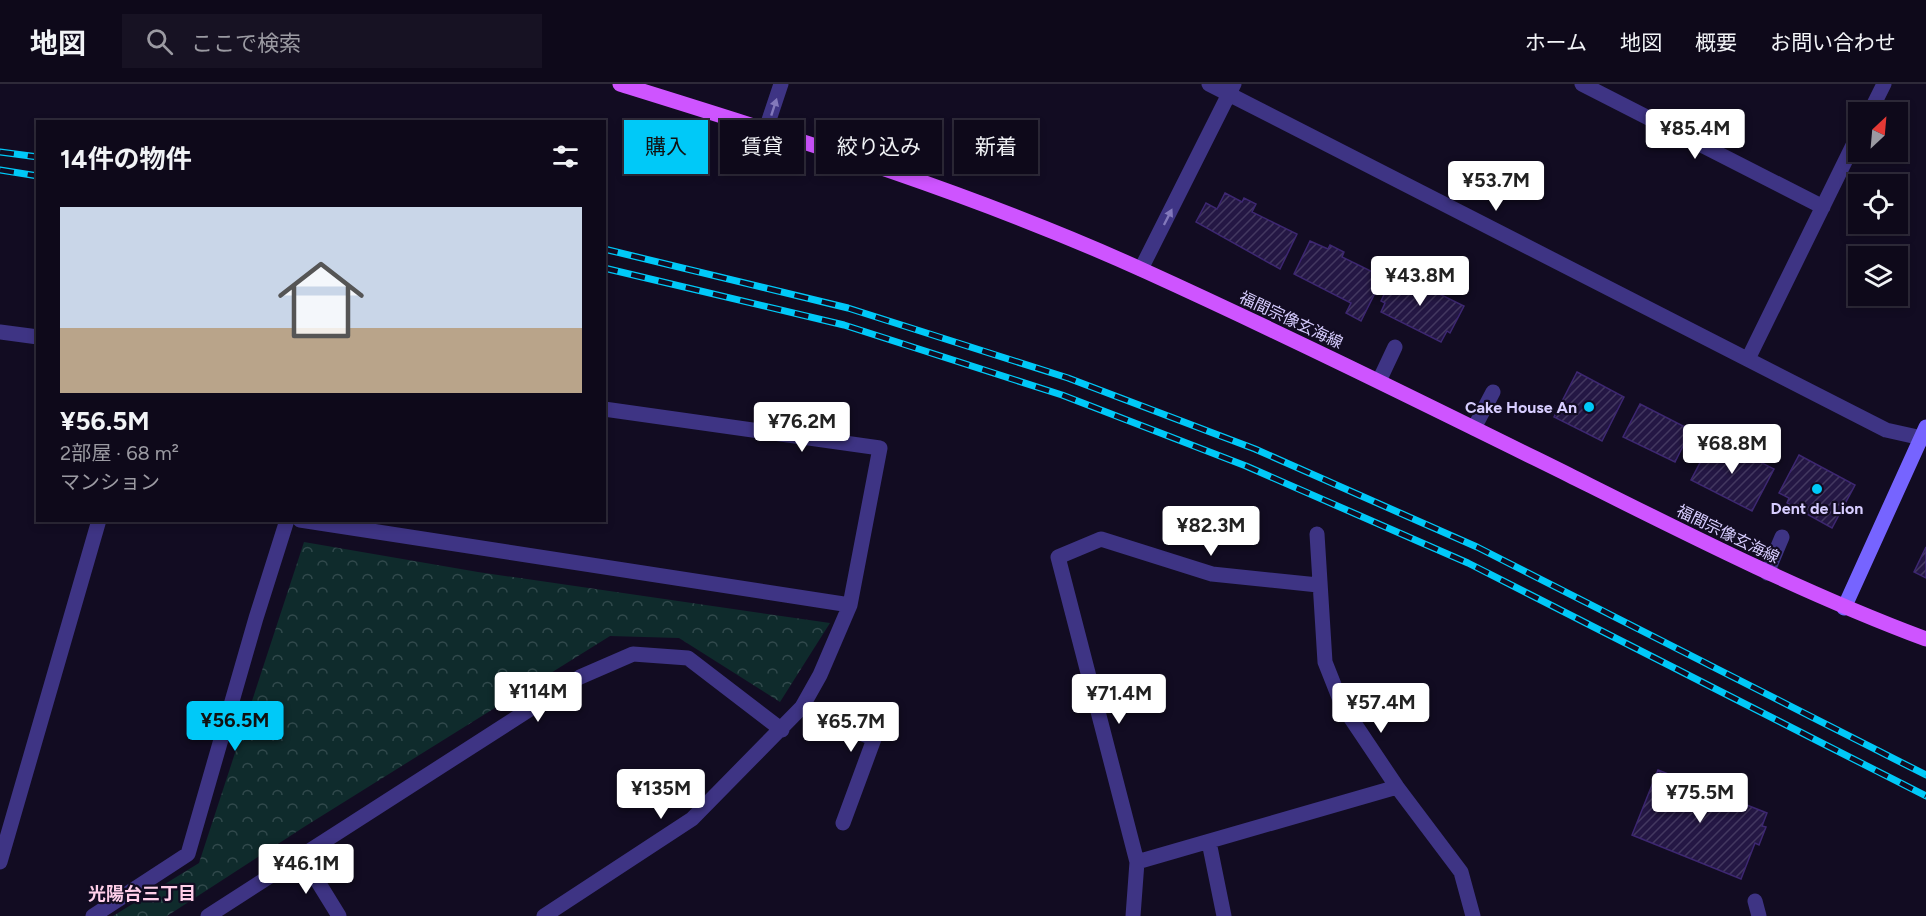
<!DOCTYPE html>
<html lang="ja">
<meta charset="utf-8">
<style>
body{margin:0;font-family:Figtree,"Noto Sans JP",sans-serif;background:#171223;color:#f1f3f6;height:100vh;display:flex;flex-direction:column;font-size:22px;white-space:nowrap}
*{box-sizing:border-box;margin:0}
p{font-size:20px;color:#9b9aa2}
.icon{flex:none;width:33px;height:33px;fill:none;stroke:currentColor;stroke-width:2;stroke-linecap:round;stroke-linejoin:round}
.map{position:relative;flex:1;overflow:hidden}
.sheet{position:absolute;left:36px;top:36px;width:570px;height:402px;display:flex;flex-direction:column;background:#0e091a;border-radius:0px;box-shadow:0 3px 9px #0003,0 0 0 2px #2e2a39}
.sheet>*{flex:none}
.guide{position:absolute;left:624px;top:36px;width:570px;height:54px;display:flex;gap:12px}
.needle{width:39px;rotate:26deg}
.tools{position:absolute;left:1848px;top:18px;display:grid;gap:12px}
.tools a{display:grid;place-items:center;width:60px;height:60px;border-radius:0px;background:#0e091a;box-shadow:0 3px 9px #0003,0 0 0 2px #2e2a39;font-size:30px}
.price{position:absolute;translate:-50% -51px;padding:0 14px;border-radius:6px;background:#fff;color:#222;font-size:20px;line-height:39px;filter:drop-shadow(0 2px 3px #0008)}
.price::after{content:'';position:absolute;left:50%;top:36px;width:18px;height:14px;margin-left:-9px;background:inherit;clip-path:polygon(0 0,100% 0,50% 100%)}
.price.current{background:#00c9f8;color:#111}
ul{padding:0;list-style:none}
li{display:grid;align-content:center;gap:12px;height:318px;padding:0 24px}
li span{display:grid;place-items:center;height:186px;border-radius:0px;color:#555}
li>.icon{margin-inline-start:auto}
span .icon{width:108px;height:108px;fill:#fffc;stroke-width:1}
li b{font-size:26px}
h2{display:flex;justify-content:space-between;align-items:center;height:72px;padding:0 24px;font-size:26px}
.chip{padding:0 21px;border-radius:0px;background:#0e091a;box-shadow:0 3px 9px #0003,0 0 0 2px #2e2a39;font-size:21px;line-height:54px}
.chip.current{background:#00c9f8;color:#111}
header{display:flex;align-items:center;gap:36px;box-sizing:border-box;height:84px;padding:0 30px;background:#0e091a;border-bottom:2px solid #2e2a39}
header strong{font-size:28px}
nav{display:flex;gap:33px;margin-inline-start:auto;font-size:21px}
.search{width:420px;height:54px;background:#171223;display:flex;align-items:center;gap:15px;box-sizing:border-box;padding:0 21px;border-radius:0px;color:#9b9aa2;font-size:22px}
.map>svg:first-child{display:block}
.park{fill:url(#park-crowns)}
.building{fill:url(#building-hatch);stroke:#3d2771;stroke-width:1.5}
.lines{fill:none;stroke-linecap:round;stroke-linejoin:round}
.lane{stroke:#3e3484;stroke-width:15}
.street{stroke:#3e3484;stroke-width:15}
.secondary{stroke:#7664ff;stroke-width:15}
.primary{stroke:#ce54ff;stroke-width:15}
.rail-casing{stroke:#00c9f8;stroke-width:7}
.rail{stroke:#120c22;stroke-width:4.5;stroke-dasharray:14;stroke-linecap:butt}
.oneway{fill:#8379bb}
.poi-dot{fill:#00c9f8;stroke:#120c22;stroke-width:2}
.labels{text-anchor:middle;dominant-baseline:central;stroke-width:4.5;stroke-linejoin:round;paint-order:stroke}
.street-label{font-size:16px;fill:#d7cdff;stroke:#120c22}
.poi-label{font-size:16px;font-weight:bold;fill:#d7cdff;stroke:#120c22;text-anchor:end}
.neighbourhood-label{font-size:18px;font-weight:bold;fill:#ffcfe9;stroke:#120c22}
</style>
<header>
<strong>地図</strong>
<div class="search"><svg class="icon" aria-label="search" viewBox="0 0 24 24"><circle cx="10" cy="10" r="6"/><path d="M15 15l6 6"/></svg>ここで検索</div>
<nav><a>ホーム</a><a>地図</a><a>概要</a><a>お問い合わせ</a></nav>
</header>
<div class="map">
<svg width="1926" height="832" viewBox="0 0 1926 832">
<defs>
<pattern id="park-crowns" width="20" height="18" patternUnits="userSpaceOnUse" patternTransform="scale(1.5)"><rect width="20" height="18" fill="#0f2b2c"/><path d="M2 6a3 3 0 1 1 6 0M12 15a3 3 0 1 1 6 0" fill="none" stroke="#31494c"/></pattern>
<pattern id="building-hatch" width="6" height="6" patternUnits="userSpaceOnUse" patternTransform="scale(1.5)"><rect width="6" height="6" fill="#241744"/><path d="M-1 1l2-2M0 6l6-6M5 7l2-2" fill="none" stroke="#433860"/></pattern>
</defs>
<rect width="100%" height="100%" fill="#120c22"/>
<path class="park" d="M 304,458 L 478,488 L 830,539 L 780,618 L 679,554 L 610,552 L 304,743 L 167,832 L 113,832 L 199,779 Z"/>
<path class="building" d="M 1225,109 L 1242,118 L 1244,114 L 1256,120 L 1252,128 L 1297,150 L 1280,185 L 1196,138 L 1206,119 L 1217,125 Z
M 1310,157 L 1328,165 L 1330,161 L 1344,168 L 1342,173 L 1383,193 L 1361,237 L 1346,229 L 1351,219 L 1294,190 Z
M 1395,188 L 1464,222 L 1450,249 L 1447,247 L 1441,258 L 1381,228 L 1385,219 L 1381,217 Z
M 1577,288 L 1624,313 L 1602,357 L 1554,333 Z
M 1640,320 L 1691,346 L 1675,378 L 1623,353 Z
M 1713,354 L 1774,385 L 1752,427 L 1691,396 Z
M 1799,371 L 1855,401 L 1832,444 L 1787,419 L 1789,414 L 1779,409 Z
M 1926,463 L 1926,494 L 1914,488 Z
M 1658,686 L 1767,729 L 1762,742 L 1766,743 L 1759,761 L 1755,759 L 1741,795 L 1632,751 Z"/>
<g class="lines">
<path class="lane" d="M 1379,297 L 1395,263
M 1474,344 L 1493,308
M 1767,489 L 1782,453
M 1755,817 L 1759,832"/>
<path class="street" d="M 1209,0 L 1886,346 L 1926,355
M 1582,0 L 1823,123
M 1870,28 L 1884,0
M 766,45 L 781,0
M 1141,185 L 1234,0
M 0,248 L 38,253
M 1748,275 L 1858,51
M 300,436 L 850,521
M 1317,450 L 1325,578 L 1342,621 L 1397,703 L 1461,788 L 1473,832
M 802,623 L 874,655 L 843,739
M 1209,758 L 1224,832
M 302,772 L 339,832
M 0,778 L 99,436
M 1137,778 L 1397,703
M 93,832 L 188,770 L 256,534 L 287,436
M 208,832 L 580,593 L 633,570 L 688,574 L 782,646
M 544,832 L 692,735 L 802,623 L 820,591 L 850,521 L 880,364 L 604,325
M 1133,832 L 1137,778 L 1058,473 L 1101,455 L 1212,490 L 1318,501"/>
<path class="secondary" d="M 1844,524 L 1926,343"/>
<path class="primary" d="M 620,0 C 797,55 976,110 1145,187 C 1288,252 1429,322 1569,391 C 1687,450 1803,509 1926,555"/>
<g class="rail-casing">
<path id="rail" d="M 0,68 L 38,73
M 0,86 L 38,92
M 604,165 L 848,224 L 1068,294 L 1255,365 L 1477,463 L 1926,691
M 604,184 L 844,241 L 1062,311 L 1246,382 L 1468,479 L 1926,712"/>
</g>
<use href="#rail" class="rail"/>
</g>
<defs><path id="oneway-solid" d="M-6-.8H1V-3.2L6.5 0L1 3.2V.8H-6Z" transform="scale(1.5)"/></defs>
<g class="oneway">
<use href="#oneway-solid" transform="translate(774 23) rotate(-72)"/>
<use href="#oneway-solid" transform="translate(1168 133) rotate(-63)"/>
</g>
<g class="poi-dot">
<circle cx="1589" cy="323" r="6"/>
<circle cx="1817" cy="405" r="6"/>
</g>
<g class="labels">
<g class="street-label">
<text transform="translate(1291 236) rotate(25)">福間宗像玄海線</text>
<text transform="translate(1728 450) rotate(26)">福間宗像玄海線</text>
</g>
<g class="poi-label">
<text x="1577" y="323">Cake House An</text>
<text x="1817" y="424" text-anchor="middle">Dent de Lion</text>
</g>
<g class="neighbourhood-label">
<text x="142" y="810">光陽台三丁目</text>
</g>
</g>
</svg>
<div class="tools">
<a><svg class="needle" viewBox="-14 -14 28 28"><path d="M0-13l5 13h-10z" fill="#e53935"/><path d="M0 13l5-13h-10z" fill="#9b9aa2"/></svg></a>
<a><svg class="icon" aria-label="locate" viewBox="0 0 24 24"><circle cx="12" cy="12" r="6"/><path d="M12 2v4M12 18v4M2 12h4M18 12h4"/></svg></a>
<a><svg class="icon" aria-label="layers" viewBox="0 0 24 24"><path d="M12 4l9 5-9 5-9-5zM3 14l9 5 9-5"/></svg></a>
</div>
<b class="price" style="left:1695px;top:76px">¥85.4M</b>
<b class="price" style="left:1496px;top:128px">¥53.7M</b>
<b class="price" style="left:1420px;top:223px">¥43.8M</b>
<b class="price" style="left:802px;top:369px">¥76.2M</b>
<b class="price" style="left:1732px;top:391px">¥68.8M</b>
<b class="price" style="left:1211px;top:473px">¥82.3M</b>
<b class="price" style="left:538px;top:639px">¥114M</b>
<b class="price" style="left:1119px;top:641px">¥71.4M</b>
<b class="price" style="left:1381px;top:650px">¥57.4M</b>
<b class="price current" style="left:235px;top:668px">¥56.5M</b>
<b class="price" style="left:851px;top:669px">¥65.7M</b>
<b class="price" style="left:661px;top:736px">¥135M</b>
<b class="price" style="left:1700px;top:740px">¥75.5M</b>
<b class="price" style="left:306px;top:811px">¥46.1M</b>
<div class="guide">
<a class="chip current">購入</a>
<a class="chip">賃貸</a>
<a class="chip">絞り込み</a>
<a class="chip">新着</a>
</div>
<section class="sheet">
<h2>14件の物件<svg class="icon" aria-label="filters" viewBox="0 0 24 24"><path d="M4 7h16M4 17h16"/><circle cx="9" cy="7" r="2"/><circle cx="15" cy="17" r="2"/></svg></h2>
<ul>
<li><span style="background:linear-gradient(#c9d6e8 65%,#b9a48a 0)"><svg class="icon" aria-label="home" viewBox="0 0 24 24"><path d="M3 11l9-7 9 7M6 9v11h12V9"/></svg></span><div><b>¥56.5M</b><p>2部屋 · 68 m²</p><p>マンション</p></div></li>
</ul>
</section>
</div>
